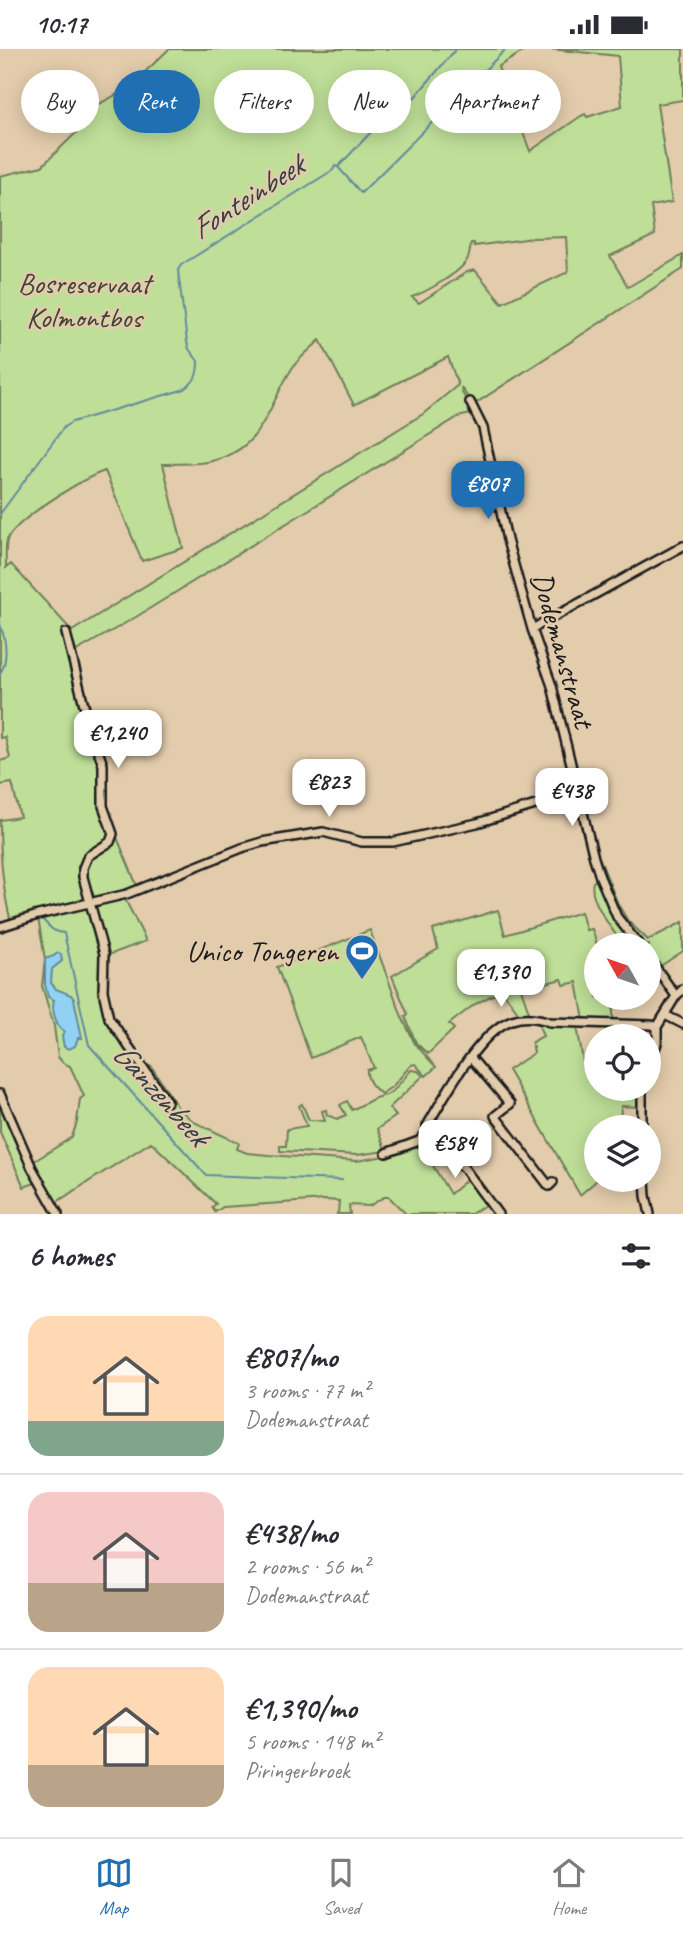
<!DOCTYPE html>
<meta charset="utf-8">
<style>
body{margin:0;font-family:Caveat,sans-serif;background:#f2f2f3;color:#2b2b33;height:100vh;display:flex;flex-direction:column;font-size:26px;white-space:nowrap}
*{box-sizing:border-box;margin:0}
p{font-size:23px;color:#7c7c81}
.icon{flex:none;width:38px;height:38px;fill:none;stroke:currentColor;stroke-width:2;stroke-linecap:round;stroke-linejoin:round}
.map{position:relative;height:1165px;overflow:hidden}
.drawer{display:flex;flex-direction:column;background:#fff;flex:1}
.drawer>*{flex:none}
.banner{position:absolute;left:21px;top:21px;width:642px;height:63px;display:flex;gap:14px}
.needle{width:46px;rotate:310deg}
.controls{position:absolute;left:584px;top:884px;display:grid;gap:14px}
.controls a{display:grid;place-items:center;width:77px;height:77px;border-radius:50%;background:#fff;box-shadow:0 4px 18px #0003;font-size:35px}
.price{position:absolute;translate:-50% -60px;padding:0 16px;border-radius:14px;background:#fff;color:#222;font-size:23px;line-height:46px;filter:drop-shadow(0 2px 4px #0008)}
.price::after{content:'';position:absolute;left:50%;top:42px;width:21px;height:16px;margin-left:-10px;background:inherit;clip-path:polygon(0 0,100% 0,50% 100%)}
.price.current{background:#1f6fb2;color:#fff}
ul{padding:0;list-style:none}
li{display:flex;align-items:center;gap:21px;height:175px;padding:0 28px}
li+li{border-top:2px solid #e1e1e2}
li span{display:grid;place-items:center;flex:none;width:196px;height:140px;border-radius:21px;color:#555}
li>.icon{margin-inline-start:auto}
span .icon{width:84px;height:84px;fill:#fffc;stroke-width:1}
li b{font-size:30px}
h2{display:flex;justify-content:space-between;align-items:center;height:84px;padding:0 28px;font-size:30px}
.chip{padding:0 24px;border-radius:32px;background:#fff;box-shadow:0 4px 18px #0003;font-size:24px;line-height:63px}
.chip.current{background:#1f6fb2;color:#fff}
.status{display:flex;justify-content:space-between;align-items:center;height:49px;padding:0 35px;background:#fff;direction:ltr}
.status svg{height:19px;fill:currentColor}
.dock{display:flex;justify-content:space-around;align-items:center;height:98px;border-top:2px solid #e1e1e2;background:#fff;font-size:19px;color:#7c7c81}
.dock a{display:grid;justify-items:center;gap:4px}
.dock .current{color:#1f6fb2}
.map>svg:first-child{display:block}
.green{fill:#bfdf98;stroke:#6e7e5a;stroke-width:2;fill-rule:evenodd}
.water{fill:#93d1f4;stroke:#63899e;stroke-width:2}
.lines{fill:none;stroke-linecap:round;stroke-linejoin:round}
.stream{stroke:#63899e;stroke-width:2}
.minor-casing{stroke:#1c1c1c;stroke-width:12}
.minor{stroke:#e3ccac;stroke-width:7}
.labels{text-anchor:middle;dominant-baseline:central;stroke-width:5;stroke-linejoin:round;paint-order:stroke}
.park-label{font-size:30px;fill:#3d4335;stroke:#e3ccac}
.street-label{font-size:30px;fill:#1c1c1c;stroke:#e3ccac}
.poi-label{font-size:30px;fill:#1c1c1c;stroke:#e3ccac;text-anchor:end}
.water-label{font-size:32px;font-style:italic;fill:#344047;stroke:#e3ccac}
</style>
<div class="status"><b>10:17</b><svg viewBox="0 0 49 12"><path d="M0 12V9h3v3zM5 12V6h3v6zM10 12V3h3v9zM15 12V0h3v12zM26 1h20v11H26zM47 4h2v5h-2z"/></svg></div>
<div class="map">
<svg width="683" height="1165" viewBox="0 0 683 1165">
<rect width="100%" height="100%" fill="#e3ccac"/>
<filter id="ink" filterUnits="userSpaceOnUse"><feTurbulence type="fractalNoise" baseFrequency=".0143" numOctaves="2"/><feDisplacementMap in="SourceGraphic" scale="14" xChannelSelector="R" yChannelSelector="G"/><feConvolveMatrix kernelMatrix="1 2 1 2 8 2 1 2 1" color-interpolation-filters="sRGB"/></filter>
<g filter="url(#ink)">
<path class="green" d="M 169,0 L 533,0 L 524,2 L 498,18 L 530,102 L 581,67 L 585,65 L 587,68 L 622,57 L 618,7 L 550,0 L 683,0 L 683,51 L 657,55 L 672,153 L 651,157 L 655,186 L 610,207 L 628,238 L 683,206 L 683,220 L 476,354 L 472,355 L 461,338 L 462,344 L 475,364 L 458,368 L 136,568 L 73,604 L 103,723 L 100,745 L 111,788 L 84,812 L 87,852 L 11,873 C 2,839 0,806 0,771 L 20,768 L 12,734 L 0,736 L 0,712 L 10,709 L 5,688 L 0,689 L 0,127 L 42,117 L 82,78 L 80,61 C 117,53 143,25 169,0 ZM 566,188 L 568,223 L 502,254 L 475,221 L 467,223 L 419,254 L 412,248 C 426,243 460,224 467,211 C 470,206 470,200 471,194 L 474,194 L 474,197 L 533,189 ZM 320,291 L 354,356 L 448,308 L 458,336 L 423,365 L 72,582 L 11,515 L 6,519 C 6,510 5,499 7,491 C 15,471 83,429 105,422 L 142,512 L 183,499 L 163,415 C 178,414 197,416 212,412 C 265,399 267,357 293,318 C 300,308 311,300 320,291 Z
M 116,786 L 138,839 L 93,851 L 85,829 L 88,810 Z
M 599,808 L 618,855 L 628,872 L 648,891 L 683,873 L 683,902 L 659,918 L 649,907 L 649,896 L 635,895 L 623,896 C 613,881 588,851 593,833 L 601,828 L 596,809 Z
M 124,848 L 146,892 L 106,907 L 93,857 Z
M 87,859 L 89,860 L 102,901 L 103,954 L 144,1022 L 151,1017 L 179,1060 L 194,1073 L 239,1094 L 237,1100 L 247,1104 L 268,1106 L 357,1112 L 401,1104 L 420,1095 L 450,1145 L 469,1129 L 488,1154 L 471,1165 L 406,1165 L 389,1148 L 384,1148 L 369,1157 L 349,1156 L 350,1165 L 336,1165 L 338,1164 L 339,1152 L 325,1151 L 223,1158 L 215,1163 L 212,1158 L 216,1155 L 151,1093 L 55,1154 L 33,1113 L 72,1088 L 77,1073 L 80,1050 L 84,1047 L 70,1017 L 63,1014 L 58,1008 L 54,977 L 42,937 L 45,910 L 38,869 Z
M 498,861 L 505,886 L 581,863 L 586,881 L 592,880 L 597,896 L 597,948 L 613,949 L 613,972 L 584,971 L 577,933 L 564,936 L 562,930 L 538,936 L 537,932 L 520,937 L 530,966 L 520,966 L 502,941 L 475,955 L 449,975 L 454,980 L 428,1005 L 416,994 L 405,967 L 408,966 L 392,927 L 438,900 L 433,881 Z
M 370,881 L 402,968 L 415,995 L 436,1018 L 426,1027 L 415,1015 L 411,1016 L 393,1037 L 381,1045 C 373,1038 366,1031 367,1021 L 374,1019 L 361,988 L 311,1009 L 277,918 Z
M 538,974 L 577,977 L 583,1012 L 597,1009 L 597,1040 L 640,1040 L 639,1058 L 621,1057 L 620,1078 L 597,1078 L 597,1131 L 580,1146 L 508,1021 L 534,1004 L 532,993 L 543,987 Z
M 411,1021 L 418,1022 L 423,1027 L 389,1059 L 396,1067 L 377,1080 L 386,1102 L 357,1106 L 280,1102 L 280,1097 L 286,1097 L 287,1080 L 307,1077 L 299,1057 L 302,1055 L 309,1071 L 325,1072 L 322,1062 L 326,1061 L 327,1066 L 337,1070 L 346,1066 L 340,1056 L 347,1052 L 352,1061 L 375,1049 L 386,1046 L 394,1041 Z
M 0,1054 L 35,1134 L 24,1138 L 0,1083 Z"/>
<path class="water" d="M 57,904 L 61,905 L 62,912 L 52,920 L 51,934 L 56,940 L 71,946 L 74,950 L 82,989 L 78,989 L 75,997 L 69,1000 L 64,998 L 62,987 L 65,983 C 56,977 51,962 54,951 L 48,948 L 45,936 L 45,910 L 54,907 Z"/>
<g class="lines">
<path class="stream" d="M 338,118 L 407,45 L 414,49 L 456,0
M 0,465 L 64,378 L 72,373 L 182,341 C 195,334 198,326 198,312 L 189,300 L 187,293 L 178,221 L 181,216 L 333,121 L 335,117 L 338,118 L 361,144 L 506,0
M 0,575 C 6,591 9,609 0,625
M 42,870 C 49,877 53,884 64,884 L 89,996 L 206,1126 L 342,1131"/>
<g class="minor-casing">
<path id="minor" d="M 470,353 L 483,379 L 507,491 L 532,580 L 552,637 L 594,809 L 600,828 L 617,868 L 639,896
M 532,580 L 683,497
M 66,584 L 88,672 L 103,716 L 103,757 L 113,785 L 110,793 L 88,807 L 83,819 L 83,828 L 104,905 L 103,942 L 109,969 L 167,1053
M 0,878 L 38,866 L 127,845 L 242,799 L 262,793 L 323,783 L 362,793 L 393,793 L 477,774 L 578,743
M 649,909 L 676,947
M 665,966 L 683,975
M 471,1009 L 510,1055 L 495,1067 L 549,1137 L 553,1133
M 649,1018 L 657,994 L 657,978 L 676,947 L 683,940
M 642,1040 L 642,1078
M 0,1045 L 32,1119 L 58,1165
M 427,1084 L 464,1119 L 498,1165
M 386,1104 L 419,1092 L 427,1084 L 427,1077 C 444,1048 479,982 512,971 C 524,967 539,969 550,973 L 652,976 L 657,978
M 645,1130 L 646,1147 L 650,1165"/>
</g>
<use href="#minor" class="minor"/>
</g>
</g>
<defs>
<g id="stadium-pin" transform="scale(1.75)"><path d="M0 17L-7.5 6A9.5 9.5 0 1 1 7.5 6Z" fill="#1f6fb2" stroke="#e3ccac"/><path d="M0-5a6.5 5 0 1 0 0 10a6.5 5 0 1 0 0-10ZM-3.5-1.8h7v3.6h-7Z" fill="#fff"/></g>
</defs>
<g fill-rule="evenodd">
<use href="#stadium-pin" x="362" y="902"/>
</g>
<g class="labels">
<g class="park-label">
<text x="84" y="234">Bosreservaat<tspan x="84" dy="34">Kolmontbos</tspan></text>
</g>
<g class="street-label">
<text transform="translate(563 601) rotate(74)">Dodemanstraat</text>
</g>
<g class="poi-label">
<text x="338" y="902">Unico Tongeren</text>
</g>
<g class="water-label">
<text transform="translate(247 148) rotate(-33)">Fonteinbeek</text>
<text transform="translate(161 1045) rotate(48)">Ganzenbeek</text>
</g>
</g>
</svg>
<div class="controls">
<a><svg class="needle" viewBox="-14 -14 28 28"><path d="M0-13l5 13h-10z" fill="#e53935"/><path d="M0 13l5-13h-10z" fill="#7c7c81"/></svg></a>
<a><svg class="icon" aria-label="locate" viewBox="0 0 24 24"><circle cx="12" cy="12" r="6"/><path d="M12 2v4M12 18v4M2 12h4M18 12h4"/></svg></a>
<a><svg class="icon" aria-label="layers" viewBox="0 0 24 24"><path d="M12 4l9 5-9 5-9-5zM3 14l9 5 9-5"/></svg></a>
</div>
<b class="price current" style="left:488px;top:472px">€807</b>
<b class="price" style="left:118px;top:721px">€1,240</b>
<b class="price" style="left:329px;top:770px">€823</b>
<b class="price" style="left:572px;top:779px">€438</b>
<b class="price" style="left:501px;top:960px">€1,390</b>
<b class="price" style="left:455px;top:1131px">€584</b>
<div class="banner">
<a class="chip">Buy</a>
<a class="chip current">Rent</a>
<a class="chip">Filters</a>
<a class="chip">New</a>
<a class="chip">Apartment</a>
</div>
</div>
<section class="drawer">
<h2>6 homes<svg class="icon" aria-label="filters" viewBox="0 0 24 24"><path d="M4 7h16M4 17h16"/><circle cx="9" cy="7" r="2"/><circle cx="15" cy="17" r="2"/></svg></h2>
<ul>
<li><span style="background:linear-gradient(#ffd9b3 75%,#7fa58c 0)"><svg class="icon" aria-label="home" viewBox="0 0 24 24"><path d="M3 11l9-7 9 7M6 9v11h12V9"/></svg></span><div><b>€807/mo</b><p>3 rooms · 77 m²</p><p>Dodemanstraat</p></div></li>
<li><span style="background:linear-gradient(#f6c9c9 65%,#b9a48a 0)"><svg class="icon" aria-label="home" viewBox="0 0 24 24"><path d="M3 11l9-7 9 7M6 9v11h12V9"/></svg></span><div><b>€438/mo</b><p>2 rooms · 56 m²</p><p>Dodemanstraat</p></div></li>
<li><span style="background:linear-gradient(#ffd9b3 70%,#b9a48a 0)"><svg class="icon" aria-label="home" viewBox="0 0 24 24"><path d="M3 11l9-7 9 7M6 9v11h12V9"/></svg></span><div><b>€1,390/mo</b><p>5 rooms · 148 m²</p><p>Piringerbroek</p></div></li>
</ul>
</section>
<nav class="dock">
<a class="current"><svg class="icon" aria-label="map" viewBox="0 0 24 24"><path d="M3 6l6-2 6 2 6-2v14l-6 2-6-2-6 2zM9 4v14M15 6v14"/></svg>Map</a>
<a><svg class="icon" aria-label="saved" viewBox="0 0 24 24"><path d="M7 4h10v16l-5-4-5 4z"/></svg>Saved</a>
<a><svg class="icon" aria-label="home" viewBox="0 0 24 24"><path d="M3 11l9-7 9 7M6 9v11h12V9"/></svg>Home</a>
</nav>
